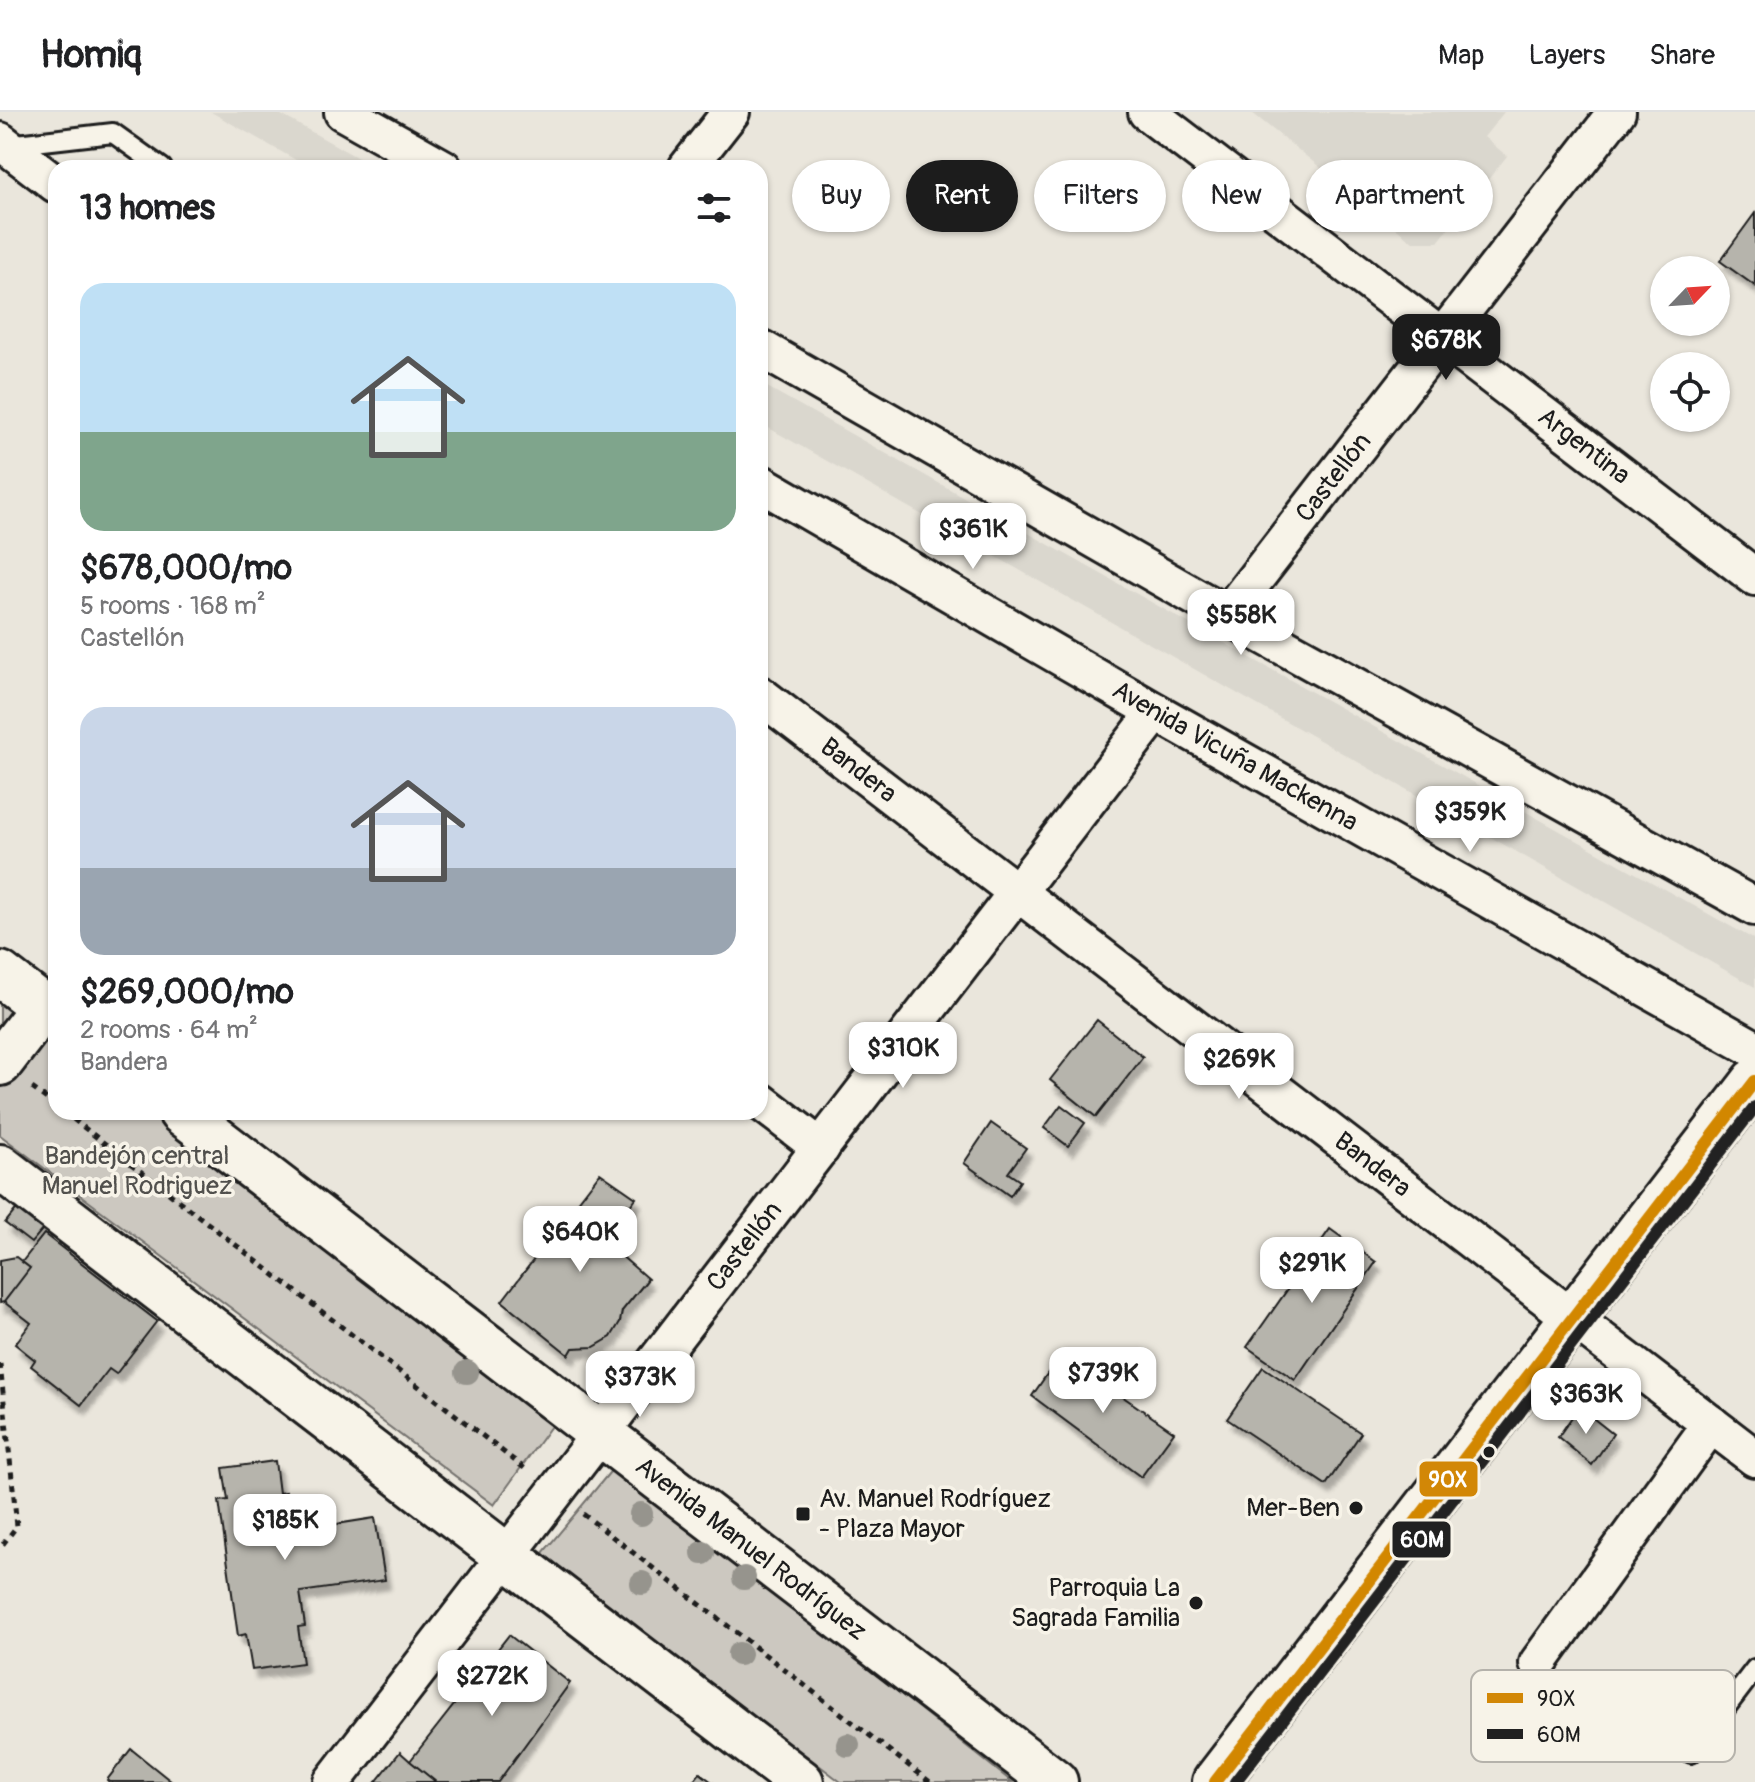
<!DOCTYPE html>
<meta charset="utf-8">
<style>
body{margin:0;font-family:Pangolin,sans-serif;background:#f6f6f6;color:#202124;height:100vh;display:flex;flex-direction:column;font-size:30px;white-space:nowrap}
*{box-sizing:border-box;margin:0}
p{font-size:26px;color:#757577}
.icon{flex:none;width:44px;height:44px;fill:none;stroke:currentColor;stroke-width:2;stroke-linecap:round;stroke-linejoin:round}
.map{position:relative;flex:1;overflow:hidden}
.sheet{position:absolute;left:48px;top:48px;width:720px;height:960px;display:flex;flex-direction:column;background:#fff;border-radius:24px;box-shadow:0 2px 6px #0004}
.sheet>*{flex:none}
.top-card{position:absolute;left:792px;top:48px;width:760px;height:72px;display:flex;gap:16px}
.needle{width:52px;rotate:65deg}
.controls{position:absolute;left:1650px;top:144px;display:grid;gap:16px}
.controls a{display:grid;place-items:center;width:80px;height:80px;border-radius:50%;background:#fff;box-shadow:0 2px 6px #0004;font-size:40px}
.price{position:absolute;translate:-50% -68px;padding:0 18px;border-radius:16px;background:#fff;color:#222;font-size:26px;line-height:52px;filter:drop-shadow(0 2px 4px #0008)}
.price::after{content:'';position:absolute;left:50%;top:48px;width:24px;height:18px;margin-left:-12px;background:inherit;clip-path:polygon(0 0,100% 0,50% 100%)}
.price.selected{background:#1c1c1c;color:#fff}
ul{padding:0;list-style:none}
li{display:grid;align-content:center;gap:16px;height:424px;padding:0 32px}
li span{display:grid;place-items:center;height:248px;border-radius:24px;color:#555}
li>.icon{margin-inline-start:auto}
span .icon{width:144px;height:144px;fill:#fffc;stroke-width:1}
li b{font-size:34px}
h2{display:flex;justify-content:space-between;align-items:center;height:96px;padding:0 32px;font-size:34px}
.chip{padding:0 28px;border-radius:36px;background:#fff;box-shadow:0 2px 6px #0004;font-size:28px;line-height:72px}
.chip.selected{background:#1c1c1c;color:#fff}
header{display:flex;align-items:center;gap:48px;box-sizing:border-box;height:112px;padding:0 40px;background:#fff;border-bottom:2px solid #e0e0e0}
header strong{font-size:38px}
nav{display:flex;gap:44px;margin-inline-start:auto;font-size:28px}
.map>svg:first-child{display:block}
.built{fill:#dad7ce}
.green{fill:#ccc8c0;stroke:#74726e;stroke-width:2}
.building{fill:#b6b4ac;stroke:#1c1c1c;stroke-width:2;filter:url(#shadow)}
.lines{fill:none;stroke-linecap:round;stroke-linejoin:round}
.service-casing{stroke:#1c1c1c;stroke-width:24}
.minor-casing{stroke:#1c1c1c;stroke-width:42}
.tertiary-casing{stroke:#1c1c1c;stroke-width:50}
.secondary-casing{stroke:#1c1c1c;stroke-width:50}
.path{stroke:#1c1c1c;stroke-width:5;stroke-dasharray:6 6;stroke-linecap:butt}
.service{stroke:#f7f3e8;stroke-width:18}
.minor{stroke:#f7f3e8;stroke-width:36}
.tertiary{stroke:#f7f3e8;stroke-width:44}
.secondary{stroke:#f7f3e8;stroke-width:44}
.bus-1-casing{stroke:#f7f3e8;stroke-width:18}
.bus-2-casing{stroke:#f7f3e8;stroke-width:18}
.bus-1{stroke:#d28706;stroke-width:12}
.bus-2{stroke:#212121;stroke-width:12}
.tree{fill:#96948d}
.bus-dot{fill:#1c1c1c;stroke:#f7f3e8;stroke-width:3}
.labels{text-anchor:middle;dominant-baseline:central;stroke-width:7;stroke-linejoin:round;paint-order:stroke}
.street-label{font-size:26px;fill:#1c1c1c;stroke:#f7f3e8}
.park-label{font-size:26px;fill:#51504d;stroke:#f7f3e8}
.poi-label{font-size:26px;fill:#1c1c1c;stroke:#f7f3e8;text-anchor:end}
.key{fill:#f7f3e8;stroke:#b5b2ab;stroke-width:2}
.key-label{font-size:22px;fill:#1c1c1c}
.line-badge{stroke:#f7f3e8;stroke-width:3}
.badge-label{font-size:22px;text-anchor:middle;font-weight:bold;fill:#fff}
</style>
<header>
<strong>Homiq</strong>
<nav><a>Map</a><a>Layers</a><a>Share</a></nav>
</header>
<div class="map">
<svg width="1755" height="1670" viewBox="0 0 1755 1670">
<defs>
<filter id="shadow"><feDropShadow dx="5" dy="9" stdDeviation="2" flood-color="#0004"/></filter>
</defs>
<rect width="100%" height="100%" fill="#eae6dc"/>
<filter id="ink" filterUnits="userSpaceOnUse"><feTurbulence type="fractalNoise" baseFrequency=".0125" numOctaves="2"/><feDisplacementMap in="SourceGraphic" scale="16" xChannelSelector="R" yChannelSelector="G"/><feConvolveMatrix kernelMatrix="1 2 1 2 8 2 1 2 1" color-interpolation-filters="sRGB"/></filter>
<g filter="url(#ink)">
<path class="built" d="M 211,0 L 276,0 L 376,56 L 310,56 Z
M 1251,0 L 1504,0 L 1484,25 L 1507,44 L 1438,130 L 1413,130 Z
M 760,271 L 1755,828 L 1755,875 L 760,311 Z"/>
<path class="green" d="M 0,886 L 56,930 L 56,1000 L 147,1000 L 551,1314 L 494,1393 L 0,1023 Z
M 614,1355 L 1012,1670 L 841,1670 L 542,1442 Z"/>
<path class="building" d="M 1755,101 L 1755,174 L 1720,149 Z
M 1097,908 L 1143,945 L 1096,1005 L 1050,968 Z
M 1061,993 L 1085,1011 L 1068,1034 L 1044,1016 Z
M 991,1011 L 1026,1036 L 1008,1061 L 1020,1069 L 1010,1084 L 964,1051 Z
M 600,1061 L 636,1086 L 603,1128 L 648,1167 L 622,1199 L 620,1210 L 611,1225 L 594,1235 L 573,1236 L 569,1243 L 502,1189 Z
M 23,1089 L 49,1110 L 31,1131 L 5,1111 Z
M 1330,1117 L 1376,1150 L 1295,1268 L 1247,1235 Z
M 44,1122 L 157,1209 L 116,1262 L 109,1257 L 81,1293 L 31,1254 L 35,1248 L 15,1232 L 31,1211 L 4,1190 L 30,1156 L 22,1150 Z
M 16,1145 L 30,1156 L 4,1190 L 0,1191 L 0,1148 Z
M 1061,1242 L 1174,1320 L 1141,1365 L 1032,1284 Z
M 1263,1255 L 1361,1321 L 1326,1373 L 1227,1307 Z
M 1579,1295 L 1613,1322 L 1592,1353 L 1558,1325 Z
M 275,1349 L 279,1381 L 286,1380 L 292,1419 L 375,1406 L 385,1468 L 300,1480 L 305,1514 L 298,1515 L 303,1551 L 252,1558 L 246,1522 L 238,1524 L 219,1389 L 228,1388 L 223,1356 Z
M 509,1523 L 570,1571 L 498,1670 L 436,1670 L 410,1649 Z
M 131,1637 L 172,1670 L 109,1670 L 107,1668 Z
M 400,1640 L 410,1649 L 436,1670 L 376,1670 Z
M 700,1661 L 712,1670 L 693,1670 Z"/>
<g class="lines">
<g class="service-casing">
<path id="service" d="M 8,33 L 113,21 L 162,56
M 1691,1641 L 1755,1557"/>
</g>
<g class="minor-casing">
<g id="minor">
<path d="M 343,0 L 443,56"/>
<path id="s1" d="M 1147,0 L 1755,465"/>
<path d="M 0,29 L 56,72"/>
<path d="M 687,56 L 731,0"/>
<path d="M 760,236 L 1227,503 L 1755,795"/>
<path id="s2" d="M 760,371 L 1156,600 L 1755,937"/>
<path id="s3" d="M 1227,503 L 1617,0"/>
<path id="s4" d="M 760,583 L 1755,1346"/>
<path d="M 760,989 L 821,1036"/>
<path d="M 1538,1551 L 1711,1312"/>
<path id="s5" d="M 332,1670 L 1156,600"/>
</g>
</g>
<g class="tertiary-casing">
<path id="tertiary" d="M 0,951 L 43,895"/>
</g>
<g class="secondary-casing">
<g id="secondary">
<path d="M 0,862 L 56,905"/>
<path id="s6" d="M 181,1000 L 1055,1670"/>
<path d="M 0,1055 L 801,1670"/>
<path d="M 1215,1670 L 1755,969"/>
</g>
</g>
<path class="path" d="M 32,976 L 56,994
M 64,1000 L 528,1359
M 0,1252 L 17,1414 L 0,1436
M 583,1402 L 930,1670"/>
<use href="#service" class="service"/>
<use href="#minor" class="minor"/>
<use href="#tertiary" class="tertiary"/>
<use href="#secondary" class="secondary"/>
<g class="bus-1-casing">
<path id="bus-1" d="M 1215,1670 L 1755,969"/>
</g>
<g class="bus-2-casing">
<path id="bus-2" d="M 1235,1670 L 1755,995"/>
</g>
<use href="#bus-1" class="bus-1"/>
<use href="#bus-2" class="bus-2"/>
</g>
<g class="tree">
<circle cx="467" cy="1260" r="12"/>
<circle cx="641" cy="1402" r="12"/>
<circle cx="703" cy="1441" r="12"/>
<circle cx="744" cy="1466" r="12"/>
<circle cx="642" cy="1471" r="12"/>
<circle cx="739" cy="1542" r="12"/>
<circle cx="848" cy="1633" r="12"/>
</g>
</g>
<g class="bus-dot">
<circle cx="1489" cy="1340" r="7"/>
<circle cx="1356" cy="1396" r="8"/>
<rect x="795" y="1394" width="16" height="16" rx="4"/>
<circle cx="1196" cy="1491" r="8"/>
</g>
<g class="labels">
<g class="street-label">
<text stroke="none"><textPath href="#s1" startOffset="550">Argentina</textPath></text>
<text stroke="none"><textPath href="#s3" startOffset="174">Castellón</textPath></text>
<text stroke="none"><textPath href="#s2" startOffset="548">Avenida Vicuña Mackenna</textPath></text>
<text stroke="none"><textPath href="#s4" startOffset="124">Bandera</textPath></text>
<text stroke="none"><textPath href="#s4" startOffset="772">Bandera</textPath></text>
<text stroke="none"><textPath href="#s5" startOffset="676">Castellón</textPath></text>
<text stroke="none"><textPath href="#s6" startOffset="718">Avenida Manuel Rodríguez</textPath></text>
</g>
<g class="park-label">
<text x="137" y="1044">Bandejón central<tspan x="137" dy="30">Manuel Rodriguez</tspan></text>
</g>
<g class="poi-label">
<text x="819" y="1387" text-anchor="start">Av. Manuel Rodríguez<tspan x="819" dy="30">- Plaza Mayor</tspan></text>
<text x="1340" y="1396">Mer-Ben</text>
<text x="1180" y="1476">Parroquia La<tspan x="1180" dy="30">Sagrada Familia</tspan></text>
</g>
</g>
<rect x="1471" y="1558" width="264" height="92" rx="12" class="key"/>
<rect x="1487" y="1581" width="36" height="10" fill="#d28706"/>
<rect x="1487" y="1617" width="36" height="10" fill="#212121"/>
<g class="key-label">
<text x="1537" y="1594">90X</text>
<text x="1537" y="1630">60M</text>
</g>
<g class="line-badge">
<rect x="1418" y="1348" width="61" height="38" rx="8" fill="#d28706"/>
<rect x="1391" y="1408" width="61" height="39" rx="8" fill="#212121"/>
</g>
<g class="badge-label">
<text x="1448" y="1375">90X</text>
<text x="1422" y="1435">60M</text>
</g>
</svg>
<div class="controls">
<a><svg class="needle" viewBox="-14 -14 28 28"><path d="M0-13l5 13h-10z" fill="#e53935"/><path d="M0 13l5-13h-10z" fill="#757577"/></svg></a>
<a><svg class="icon" aria-label="locate" viewBox="0 0 24 24"><circle cx="12" cy="12" r="6"/><path d="M12 2v4M12 18v4M2 12h4M18 12h4"/></svg></a>
</div>
<b class="price selected" style="left:1446px;top:270px">$678K</b>
<b class="price" style="left:973px;top:459px">$361K</b>
<b class="price" style="left:1241px;top:545px">$558K</b>
<b class="price" style="left:1470px;top:742px">$359K</b>
<b class="price" style="left:903px;top:978px">$310K</b>
<b class="price" style="left:1239px;top:989px">$269K</b>
<b class="price" style="left:580px;top:1162px">$640K</b>
<b class="price" style="left:1312px;top:1193px">$291K</b>
<b class="price" style="left:1103px;top:1303px">$739K</b>
<b class="price" style="left:640px;top:1307px">$373K</b>
<b class="price" style="left:1586px;top:1324px">$363K</b>
<b class="price" style="left:285px;top:1450px">$185K</b>
<b class="price" style="left:492px;top:1606px">$272K</b>
<div class="top-card">
<a class="chip">Buy</a>
<a class="chip selected">Rent</a>
<a class="chip">Filters</a>
<a class="chip">New</a>
<a class="chip">Apartment</a>
</div>
<section class="sheet">
<h2>13 homes<svg class="icon" aria-label="filters" viewBox="0 0 24 24"><path d="M4 7h16M4 17h16"/><circle cx="9" cy="7" r="2"/><circle cx="15" cy="17" r="2"/></svg></h2>
<ul>
<li><span style="background:linear-gradient(#bfe0f5 60%,#7fa58c 0)"><svg class="icon" aria-label="home" viewBox="0 0 24 24"><path d="M3 11l9-7 9 7M6 9v11h12V9"/></svg></span><div><b>$678,000/mo</b><p>5 rooms · 168 m²</p><p>Castellón</p></div></li>
<li><span style="background:linear-gradient(#c9d6e8 65%,#9aa5b1 0)"><svg class="icon" aria-label="home" viewBox="0 0 24 24"><path d="M3 11l9-7 9 7M6 9v11h12V9"/></svg></span><div><b>$269,000/mo</b><p>2 rooms · 64 m²</p><p>Bandera</p></div></li>
</ul>
</section>
</div>
